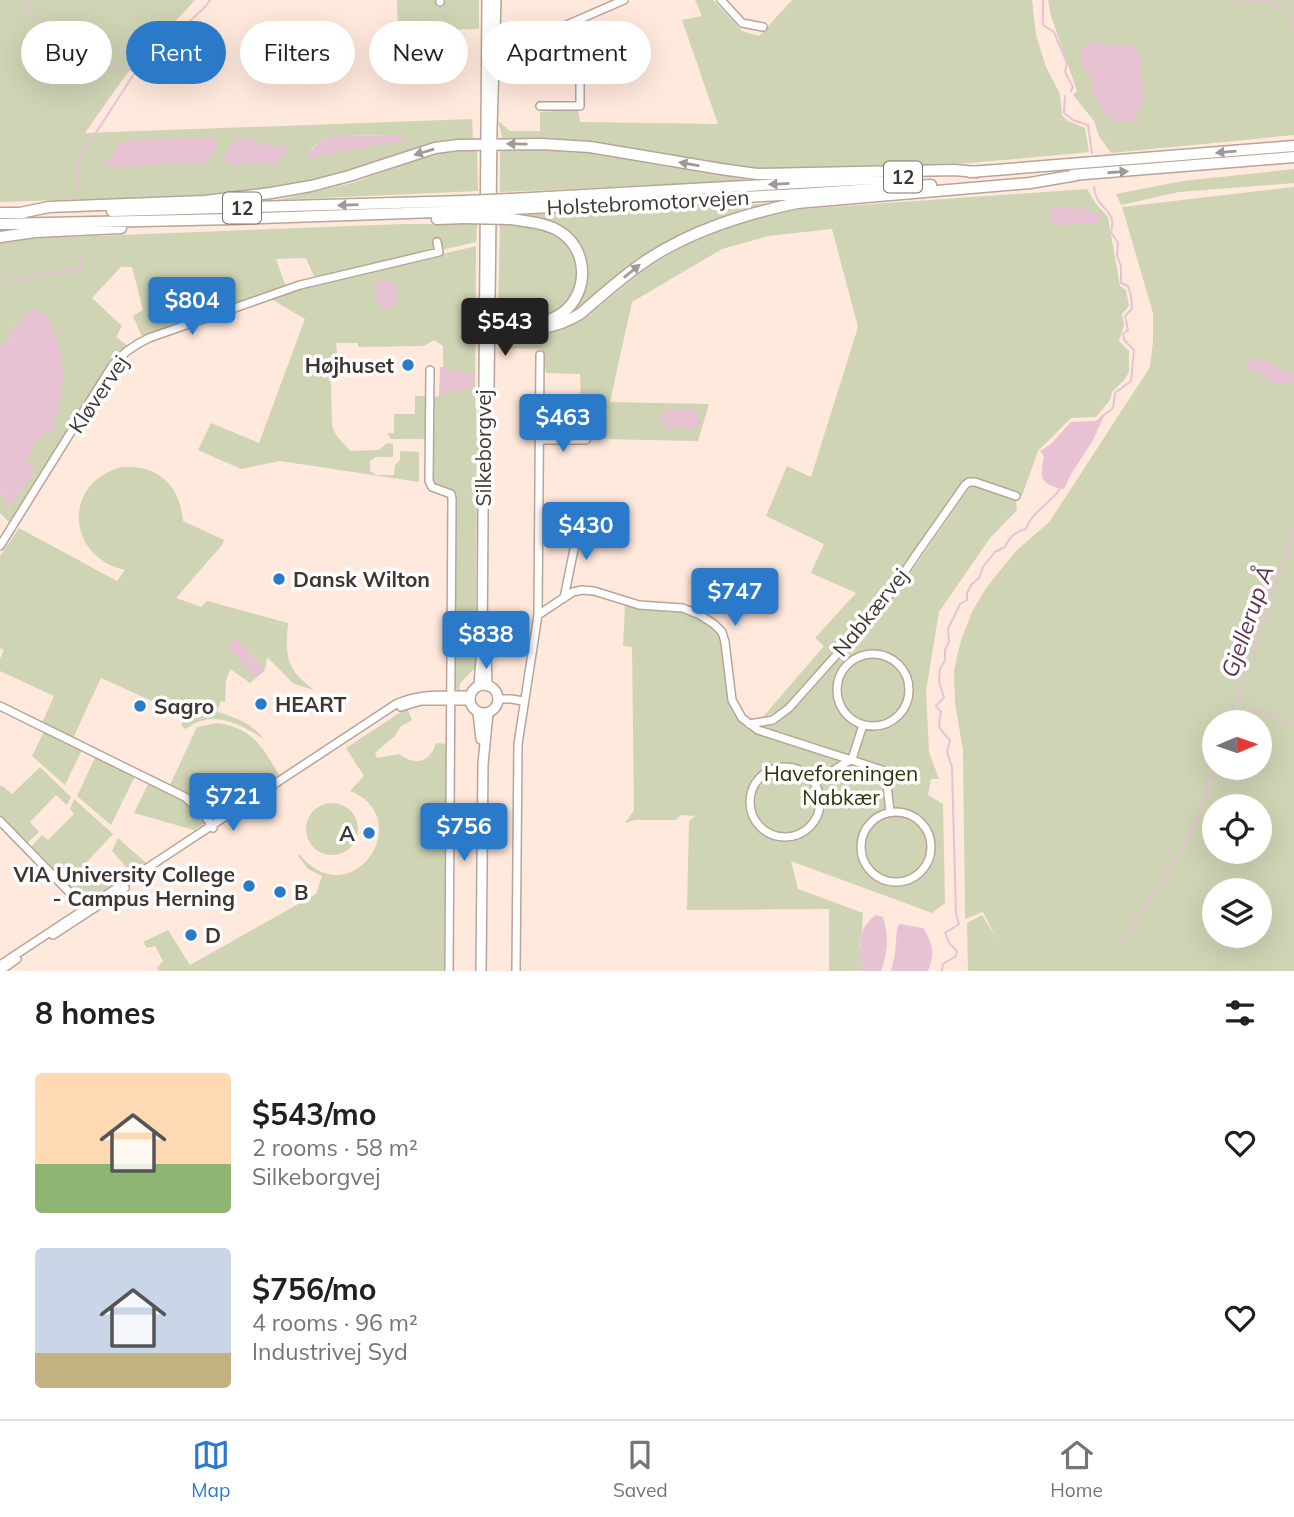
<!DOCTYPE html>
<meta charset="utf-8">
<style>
body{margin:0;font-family:Mulish,sans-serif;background:#f2f2f2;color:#202124;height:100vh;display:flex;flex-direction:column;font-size:26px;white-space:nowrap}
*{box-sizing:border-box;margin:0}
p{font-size:23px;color:#757577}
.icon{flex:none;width:38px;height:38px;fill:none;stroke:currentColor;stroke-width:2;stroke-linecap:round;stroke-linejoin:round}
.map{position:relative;height:971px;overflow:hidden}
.details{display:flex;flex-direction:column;background:#fff;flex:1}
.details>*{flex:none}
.hud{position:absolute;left:21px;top:21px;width:700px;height:63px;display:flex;gap:14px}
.needle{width:46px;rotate:88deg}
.fabs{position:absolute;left:1202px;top:710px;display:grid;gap:14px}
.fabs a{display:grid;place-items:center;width:70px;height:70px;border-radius:50%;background:#fff;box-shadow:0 7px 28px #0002;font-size:35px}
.price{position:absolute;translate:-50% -60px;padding:0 16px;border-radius:7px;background:#2b7aca;color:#fff;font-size:23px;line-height:46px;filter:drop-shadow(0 2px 4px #0008)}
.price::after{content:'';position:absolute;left:50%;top:42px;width:21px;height:16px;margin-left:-10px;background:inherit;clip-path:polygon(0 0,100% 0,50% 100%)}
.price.selected{background:#222;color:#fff}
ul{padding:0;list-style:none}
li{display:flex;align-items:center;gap:21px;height:175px;padding:0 35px}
li span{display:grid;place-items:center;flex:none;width:196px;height:140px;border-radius:7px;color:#555}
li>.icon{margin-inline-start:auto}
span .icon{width:84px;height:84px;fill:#fffc;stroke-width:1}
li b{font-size:30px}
h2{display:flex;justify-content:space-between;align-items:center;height:84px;padding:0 35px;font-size:30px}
.chip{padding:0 24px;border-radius:32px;background:#fff;box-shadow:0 7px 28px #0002;font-size:24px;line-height:63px}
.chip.selected{background:#2b7aca;color:#fff}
.menu{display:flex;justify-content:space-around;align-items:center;height:98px;border-top:2px solid #e0e0e0;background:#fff;font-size:19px;color:#757577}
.menu a{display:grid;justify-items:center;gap:4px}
.menu .selected{color:#2b7aca}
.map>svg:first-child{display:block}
.green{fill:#cfd4b4;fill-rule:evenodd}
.water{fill:#e6c2d3}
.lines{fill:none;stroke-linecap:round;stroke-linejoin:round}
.stream{stroke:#e6c2d3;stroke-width:2}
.minor-casing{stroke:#b9a498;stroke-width:10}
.major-casing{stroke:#b9a498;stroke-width:12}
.highway-casing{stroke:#b9a498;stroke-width:13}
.minor{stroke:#fff;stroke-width:7}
.major{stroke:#fff;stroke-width:9}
.highway{stroke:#fff;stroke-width:10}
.highway-bridge-casing{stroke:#b9a498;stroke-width:13;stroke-linecap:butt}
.highway-bridge{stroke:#fff;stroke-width:10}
.oneway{fill:#9f9a98}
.poi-dot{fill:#2b7aca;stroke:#fff;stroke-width:2.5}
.labels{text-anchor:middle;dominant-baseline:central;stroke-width:7;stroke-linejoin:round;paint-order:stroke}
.shield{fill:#fff;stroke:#79726f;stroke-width:2}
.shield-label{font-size:19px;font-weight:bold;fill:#3f3631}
.street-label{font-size:21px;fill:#3f3631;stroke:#fff}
.poi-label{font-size:21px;font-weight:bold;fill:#3f3631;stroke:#fff;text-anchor:start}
.park-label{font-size:21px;fill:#2e3208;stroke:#fff}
.water-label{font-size:23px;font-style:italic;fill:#61324c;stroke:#fff}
</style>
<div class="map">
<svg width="1294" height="971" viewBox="0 0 1294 971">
<rect width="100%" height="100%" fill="#ffe8dc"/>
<path class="green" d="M 0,0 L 195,0 L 125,76 L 85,133 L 472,119 L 473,140 L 457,141 L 346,172 L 268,190 L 213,195 L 0,202 ZM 402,135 L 404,137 L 307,155 C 314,145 321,139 333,136 Z
M 397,0 L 479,0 L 479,29 L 400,31 L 398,29 Z
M 695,0 L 713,0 L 742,31 L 759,36 L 792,0 L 1032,0 L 1036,35 L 1046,67 L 1060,94 L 1062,115 L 1068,121 L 1085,128 L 1089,152 C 979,163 868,173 758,169 C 698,167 638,150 578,142 C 554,139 528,140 503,140 L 498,121 L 510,131 L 540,131 L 540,112 L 578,110 L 580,122 L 718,124 L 682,20 L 702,16 Z
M 1048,0 L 1294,0 L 1294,135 L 1111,153 L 1099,136 L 1094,121 L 1073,95 L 1077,91 L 1051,16 Z
M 469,148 L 477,151 L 478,191 L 277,200 L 352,183 L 439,152 Z
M 500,148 L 543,148 L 588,151 L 729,174 L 788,179 L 500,192 Z
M 1294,169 L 1294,183 L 1179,192 L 1121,205 L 1116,194 L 1183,181 Z
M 1294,187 L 1294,971 L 968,971 L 967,923 L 982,915 L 996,937 L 983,912 L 965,919 L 963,750 L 955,703 L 954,670 L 961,640 L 972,612 L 986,588 L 1016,551 L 1050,521 L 1150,367 L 1153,341 L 1153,313 L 1122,207 ZM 1214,723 L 1260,723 L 1260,768 L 1214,768 ZM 1214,807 L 1260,807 L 1260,852 L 1214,852 ZM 1214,891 L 1260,891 L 1260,936 L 1214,936 Z
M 1087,189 L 1096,204 L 1108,217 L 1120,286 L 1126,290 L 1129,306 L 1122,314 L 1124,325 L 1119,341 L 1129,351 L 1129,372 L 1125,379 L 1112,392 L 1110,400 L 1096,417 L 1071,418 L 1038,451 L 1022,496 L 970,477 L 938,515 L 889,587 L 839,647 L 788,707 L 762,718 L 824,646 L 815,638 L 856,593 L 811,573 L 824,544 L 766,516 L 787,466 L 811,477 L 858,327 L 832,229 L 768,236 L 722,249 L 632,302 L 610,402 L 709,404 L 698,441 L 601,439 L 607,412 L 605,408 L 581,404 L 580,374 L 546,373 L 542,349 L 502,348 L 503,333 L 543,334 L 563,329 L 582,320 L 646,268 L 687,244 L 731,225 L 788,210 Z
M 778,203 L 730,216 L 690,232 L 576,312 L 559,320 C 566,311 581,296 585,286 C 587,279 586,271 585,264 C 580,226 547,223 516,215 Z
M 403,224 L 477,224 L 476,242 L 315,279 L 306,258 L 276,259 L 286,287 L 143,339 L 133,316 L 143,310 L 132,267 L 121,267 L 92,298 L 122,326 L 116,337 L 128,346 L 116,355 L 10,523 L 0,513 L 0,495 L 10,507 L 35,467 L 26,461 L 42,433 L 48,316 L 35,310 L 25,314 L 0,348 L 0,242 L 18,239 Z
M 500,224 C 520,224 546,226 562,240 C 586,259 580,294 557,310 C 554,312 551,315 548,316 C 539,318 509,315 498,315 Z
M 476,246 L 475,404 L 478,422 L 475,668 L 460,683 L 459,691 L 455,688 L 456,499 C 452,483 445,491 434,485 L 433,480 L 434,397 L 439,396 L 440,367 L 443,367 L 443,346 L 434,340 L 424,346 L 358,347 L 358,343 L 336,343 L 338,364 L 339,365 L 352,361 L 352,371 L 336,370 L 331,382 L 332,426 L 336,435 L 350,451 L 379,450 L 387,443 L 393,444 L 393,457 L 376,457 L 370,461 L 370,471 L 376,475 L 394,475 L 395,465 L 400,460 L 400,451 L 419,452 L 419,482 L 280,461 L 241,469 L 198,450 L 211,423 L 259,443 L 305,319 L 271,299 L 320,283 Z
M 415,396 L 423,396 L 427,399 L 427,435 L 423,439 L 391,439 L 387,433 L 394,433 L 394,414 L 415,414 Z
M 122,467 C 158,465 180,485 183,521 L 224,540 L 222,545 L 176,598 L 201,607 L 207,601 L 288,623 C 285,657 286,669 314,690 L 294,684 L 267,657 L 265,670 L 236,638 L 227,646 L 256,678 L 250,683 L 230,669 L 226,681 L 225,702 L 221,701 L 217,712 C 236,717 252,724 264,739 C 240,724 212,708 186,729 L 181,726 L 185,716 L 101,678 L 73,738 L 42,723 L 54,696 L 0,671 L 0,659 L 4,650 L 0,648 L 0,556 L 19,528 L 117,581 L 125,570 C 65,556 63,482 122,467 Z
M 972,484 L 1016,499 L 1017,510 L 990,538 L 939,612 L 926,691 L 929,752 L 939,779 L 931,779 L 928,795 L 943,804 L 945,903 L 932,913 L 791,861 L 798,889 L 863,913 L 862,930 L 859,944 L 863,971 L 829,971 L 829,909 L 687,910 L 689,821 L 695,816 L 681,815 L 676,820 L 635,820 L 625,823 L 634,810 L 632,647 L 623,646 L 625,606 C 640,609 656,607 671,610 C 690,613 716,623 723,642 C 726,678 722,713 758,734 L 765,726 L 775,725 L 794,710 L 893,598 Z
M 407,708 L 412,720 L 401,726 L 395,736 L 375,753 L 377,758 L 399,754 C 415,766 430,763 436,743 L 448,744 L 444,971 L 159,971 L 157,968 L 163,961 L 155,946 L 147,948 L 143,942 L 168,930 L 190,965 L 316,894 L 322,876 L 308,869 L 298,856 L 299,854 C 352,918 418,818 350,791 L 364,776 L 346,748 Z
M 217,723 C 254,729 261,745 279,775 L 254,791 L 241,772 L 230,779 L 227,775 L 208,787 L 220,805 L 230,808 L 211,820 L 189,797 L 170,785 L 197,727 Z
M 44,731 L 82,750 L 65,785 L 32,756 Z
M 96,756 L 135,776 L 111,825 L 77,796 Z
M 40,767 L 71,797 L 67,805 L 56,795 L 30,822 L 39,832 L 26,844 L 0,817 L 0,787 L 1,785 L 12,794 Z
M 149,782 L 184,800 L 205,823 L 194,830 L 134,813 Z
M 74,799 L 113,834 L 84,865 L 98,886 L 126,867 L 112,851 L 118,838 L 146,863 L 84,904 L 81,898 L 30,848 L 42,835 L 48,840 L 74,814 L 70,809 Z
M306 829a26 26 0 1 1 52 0a26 26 0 1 1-52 0Z"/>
<path class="water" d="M 1088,42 L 1135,47 L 1140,56 L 1144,99 L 1135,120 L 1119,123 L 1104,113 L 1095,101 L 1097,96 L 1092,92 L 1093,81 L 1083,66 L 1080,53 Z
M 402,135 L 405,137 L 402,140 L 310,158 L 307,155 C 315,145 321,139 333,136 Z
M 211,137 L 215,138 L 217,145 L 207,161 L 200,164 L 158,164 L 106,168 L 106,164 L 118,145 L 128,140 Z
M 242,137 L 258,141 L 268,146 L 286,146 L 287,152 L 274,163 L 232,165 L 226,163 C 225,147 230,145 242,137 Z
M 1063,206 C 1076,207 1091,208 1101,217 L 1098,223 L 1053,225 L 1048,219 L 1051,210 Z
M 384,279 L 393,282 L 397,286 C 398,298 397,307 383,310 C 377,300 373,292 377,281 Z
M 35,310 L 48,316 L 52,324 L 62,357 L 64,379 L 53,432 L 42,433 L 26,461 L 36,467 L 10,507 L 0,495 L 0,348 L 25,314 Z
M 1253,359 C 1268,360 1281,367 1294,375 L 1294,381 L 1283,384 L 1271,382 L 1260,372 L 1247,369 L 1247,364 Z
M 440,368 L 473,374 L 473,388 L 440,394 Z
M 673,409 L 688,409 L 697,412 L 700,420 L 698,426 L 689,429 L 682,426 L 676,426 L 670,431 L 664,424 L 661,413 Z
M 1104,416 L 1092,442 L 1071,474 L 1064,489 C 1039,484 1040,478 1044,456 L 1040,451 L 1051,444 L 1071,422 L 1095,421 Z
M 236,637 L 265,670 L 256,678 L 227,646 Z
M 876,915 L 883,917 C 889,938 888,951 881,971 L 863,971 C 858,949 856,929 876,915 Z
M 899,924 L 923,928 C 933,943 935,955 928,971 L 891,971 L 895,954 L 897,929 Z"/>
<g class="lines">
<path class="stream" d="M 23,0 L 40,24
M 1043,0 C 1044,8 1042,16 1043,25 L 1054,32 L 1067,63 L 1065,72 L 1073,87 L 1071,91
M 1239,0 L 1264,1 L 1286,9 L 1294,24
M 47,33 L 64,55 L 135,71
M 1065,96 L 1064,113 L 1073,120 L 1088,125 L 1092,153
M 78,187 L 77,162 L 136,71 L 206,6 L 210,0
M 1094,187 C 1096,211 1118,208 1111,232 L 1118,243 L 1117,256 L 1121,266 L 1121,283 L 1128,286 L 1131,296 L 1132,309 L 1125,316 L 1128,330 L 1123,334 L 1124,340 L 1134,350 L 1131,381 L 1115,393 L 1113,408 L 1100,418
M 0,284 L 2,282 L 81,269 L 80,250
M 1247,707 L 1294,723
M 1229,723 L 1294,529
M 1120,943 L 1186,843 L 1198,817 L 1214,766
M 942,971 L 943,964 L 956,956 L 957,951 L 949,943 L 945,933 L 959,924 L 956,914 L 952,767 L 947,752 L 950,740 C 939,729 937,728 941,712 L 936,706 L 944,697 L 939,682 L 940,669 L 945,660 L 945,650 L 949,642 L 948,629 L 960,604 L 967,600 L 967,593 L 971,585 L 979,578 L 983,567 L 995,552 L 1005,547 C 1009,537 1016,531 1026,529 C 1032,511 1050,504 1060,489"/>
<g class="minor-casing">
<path id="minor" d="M 440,0 L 440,2
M 721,0 L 742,23 L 763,27
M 535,36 L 548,33 L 624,0
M 540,106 L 580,106 L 580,20
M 430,370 L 429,481 L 432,487 L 451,494 L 452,499 L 449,971
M 540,440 L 586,440
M 0,546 L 112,366 C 122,353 134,345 149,338 L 300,285 L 439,252 L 437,242
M 564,598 L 580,520
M 538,615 L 562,599 L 573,592 L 582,590 L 594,591 L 639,605 L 683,608 L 700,615 L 714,624 L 722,632 L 725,642 L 732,700 L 742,718 L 758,730 L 882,770 L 887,785 L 890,812
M837 690a36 36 0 1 1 72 0a36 36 0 1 1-72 0Z
M 498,699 L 511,699 L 523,701
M 0,706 L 185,797 L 206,817 L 213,828
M 401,707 L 421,701 L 469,701
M 749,724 L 773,720 L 789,708 L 887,598 L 918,552 L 965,485 L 969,482 L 975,482 L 1016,496
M750 802a35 35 0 1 1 70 0a35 35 0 1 1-70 0Z
M 815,782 L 850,760 L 853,756 L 863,725
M861 847a35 35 0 1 1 70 0a35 35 0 1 1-70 0Z
M 0,821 L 74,897 L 85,913
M 53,935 L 125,888
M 0,965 L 396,704 C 420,693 445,695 470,695
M 0,971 L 17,959
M 516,971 L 518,744 L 538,615 L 540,355"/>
</g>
<g class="major-casing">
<path id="major" d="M 489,387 L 492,128 L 496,0
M 486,653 L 487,686
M470 699a14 14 0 1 1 28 0a14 14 0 1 1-28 0Z
M 479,686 L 482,647 L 487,0
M 478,713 L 481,739
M 481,971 L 483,764 L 488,713"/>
</g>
<g class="highway-casing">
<path id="highway" d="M 970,172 L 1294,146
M 1072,175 L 1294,157
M 512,199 L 889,178
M 512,209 L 801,194 L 931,185
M 112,211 L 465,201
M 0,213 L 24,213
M 20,213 L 49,207 L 205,201 L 271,193 L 311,186 L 349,176 L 435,148 L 458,145 L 542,144 L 590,147 L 721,169 L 757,174 L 954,170 L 977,172
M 437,219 L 465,218
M 511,219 C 530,222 552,223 567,237 C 593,262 584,307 551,319 C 535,324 508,320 490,320 L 484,326 L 490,330 C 523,330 551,332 580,314 C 601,296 623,276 647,260 C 692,230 744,214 797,203 L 1030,183 L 1077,175
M 0,224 L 233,219 L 465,211
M 0,237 L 35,232 L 121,228"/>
</g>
<use href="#minor" class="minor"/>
<use href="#major" class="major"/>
<use href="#highway" class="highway"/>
<g class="highway-bridge-casing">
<path id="highway-bridge" d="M 465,201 L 512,199
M 465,211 L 512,209
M 465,218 L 511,219"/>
</g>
<use href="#highway-bridge" class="highway-bridge"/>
</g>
<defs><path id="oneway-solid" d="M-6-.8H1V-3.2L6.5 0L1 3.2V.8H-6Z" transform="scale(1.75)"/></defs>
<g class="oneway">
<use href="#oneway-solid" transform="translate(517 144) rotate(-179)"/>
<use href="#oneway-solid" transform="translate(424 152) rotate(164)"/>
<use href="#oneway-solid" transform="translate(1226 152) rotate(175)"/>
<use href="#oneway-solid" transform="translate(689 164) rotate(-170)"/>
<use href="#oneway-solid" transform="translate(1118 172) rotate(-4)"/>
<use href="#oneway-solid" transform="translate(779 184) rotate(177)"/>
<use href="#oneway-solid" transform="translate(348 205) rotate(178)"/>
<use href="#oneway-solid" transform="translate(632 271) rotate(-39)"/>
</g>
<g class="poi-dot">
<circle cx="408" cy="365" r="7"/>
<circle cx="279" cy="579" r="7"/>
<circle cx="261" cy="704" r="7"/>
<circle cx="140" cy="706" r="7"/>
<circle cx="369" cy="833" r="7"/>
<circle cx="249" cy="886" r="7"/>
<circle cx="280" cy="892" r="7"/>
<circle cx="191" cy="935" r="7"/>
</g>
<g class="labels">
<g class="shield">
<rect x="884" y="161.5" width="38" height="31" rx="5"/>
<rect x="223" y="192.5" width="38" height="31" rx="5"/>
</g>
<g class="shield-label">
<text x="903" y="177">12</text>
<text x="242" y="208">12</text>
</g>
<g class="street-label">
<text transform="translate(648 202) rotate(-3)">Holstebromotorvejen</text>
<text transform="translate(98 394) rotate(-56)">Kløvervej</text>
<text transform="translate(483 448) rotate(-90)">Silkeborgvej</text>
<text transform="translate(870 612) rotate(-51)">Nabkærvej</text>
</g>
<g class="poi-label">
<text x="394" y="365" text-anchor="end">Højhuset</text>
<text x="293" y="579">Dansk Wilton</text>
<text x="275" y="704">HEART</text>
<text x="154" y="706">Sagro</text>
<text x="355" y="833" text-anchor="end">A</text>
<text x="235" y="874" text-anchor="end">VIA University College<tspan x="235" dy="24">- Campus Herning</tspan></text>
<text x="294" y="892">B</text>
<text x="205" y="935">D</text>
</g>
<g class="park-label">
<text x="841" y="773">Haveforeningen<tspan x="841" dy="24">Nabkær</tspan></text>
</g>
<g class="water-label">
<text transform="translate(1247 621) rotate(-71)">Gjellerup Å</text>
</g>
</g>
</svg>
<div class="fabs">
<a><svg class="needle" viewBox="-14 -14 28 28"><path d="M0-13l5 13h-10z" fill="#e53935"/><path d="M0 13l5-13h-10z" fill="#757577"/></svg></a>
<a><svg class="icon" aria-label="locate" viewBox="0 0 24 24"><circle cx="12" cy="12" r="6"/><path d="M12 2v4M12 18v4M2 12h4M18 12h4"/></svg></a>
<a><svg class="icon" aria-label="layers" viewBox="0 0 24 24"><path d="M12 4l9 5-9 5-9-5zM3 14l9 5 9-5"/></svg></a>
</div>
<b class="price" style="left:192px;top:337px">$804</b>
<b class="price selected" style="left:505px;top:358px">$543</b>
<b class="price" style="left:563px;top:454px">$463</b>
<b class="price" style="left:586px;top:562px">$430</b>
<b class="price" style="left:735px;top:628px">$747</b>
<b class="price" style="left:486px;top:671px">$838</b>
<b class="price" style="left:233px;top:833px">$721</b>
<b class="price" style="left:464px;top:863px">$756</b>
<div class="hud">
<a class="chip">Buy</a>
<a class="chip selected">Rent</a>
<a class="chip">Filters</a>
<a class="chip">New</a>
<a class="chip">Apartment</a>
</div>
</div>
<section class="details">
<h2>8 homes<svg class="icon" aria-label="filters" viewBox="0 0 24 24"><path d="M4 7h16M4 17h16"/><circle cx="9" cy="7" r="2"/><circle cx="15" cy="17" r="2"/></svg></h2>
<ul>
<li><span style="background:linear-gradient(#ffd9b3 65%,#8fb573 0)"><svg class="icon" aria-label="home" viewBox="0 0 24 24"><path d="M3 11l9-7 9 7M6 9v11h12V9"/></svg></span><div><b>$543/mo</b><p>2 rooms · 58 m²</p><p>Silkeborgvej</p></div><svg class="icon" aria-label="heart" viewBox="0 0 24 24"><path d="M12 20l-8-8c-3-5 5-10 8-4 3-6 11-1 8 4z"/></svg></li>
<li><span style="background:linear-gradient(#c9d6e8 75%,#c2b280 0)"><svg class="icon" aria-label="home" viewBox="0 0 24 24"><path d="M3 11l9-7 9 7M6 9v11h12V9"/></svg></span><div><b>$756/mo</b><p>4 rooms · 96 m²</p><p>Industrivej Syd</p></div><svg class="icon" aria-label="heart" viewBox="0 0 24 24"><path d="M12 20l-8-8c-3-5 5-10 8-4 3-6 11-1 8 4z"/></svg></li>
</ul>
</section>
<nav class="menu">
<a class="selected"><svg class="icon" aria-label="map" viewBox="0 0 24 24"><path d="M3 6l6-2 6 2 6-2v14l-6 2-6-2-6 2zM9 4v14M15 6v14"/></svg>Map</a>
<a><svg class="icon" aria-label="saved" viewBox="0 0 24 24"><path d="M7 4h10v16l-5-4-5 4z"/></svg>Saved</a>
<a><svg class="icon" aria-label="home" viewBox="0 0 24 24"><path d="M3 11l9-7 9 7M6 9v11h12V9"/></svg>Home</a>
</nav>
